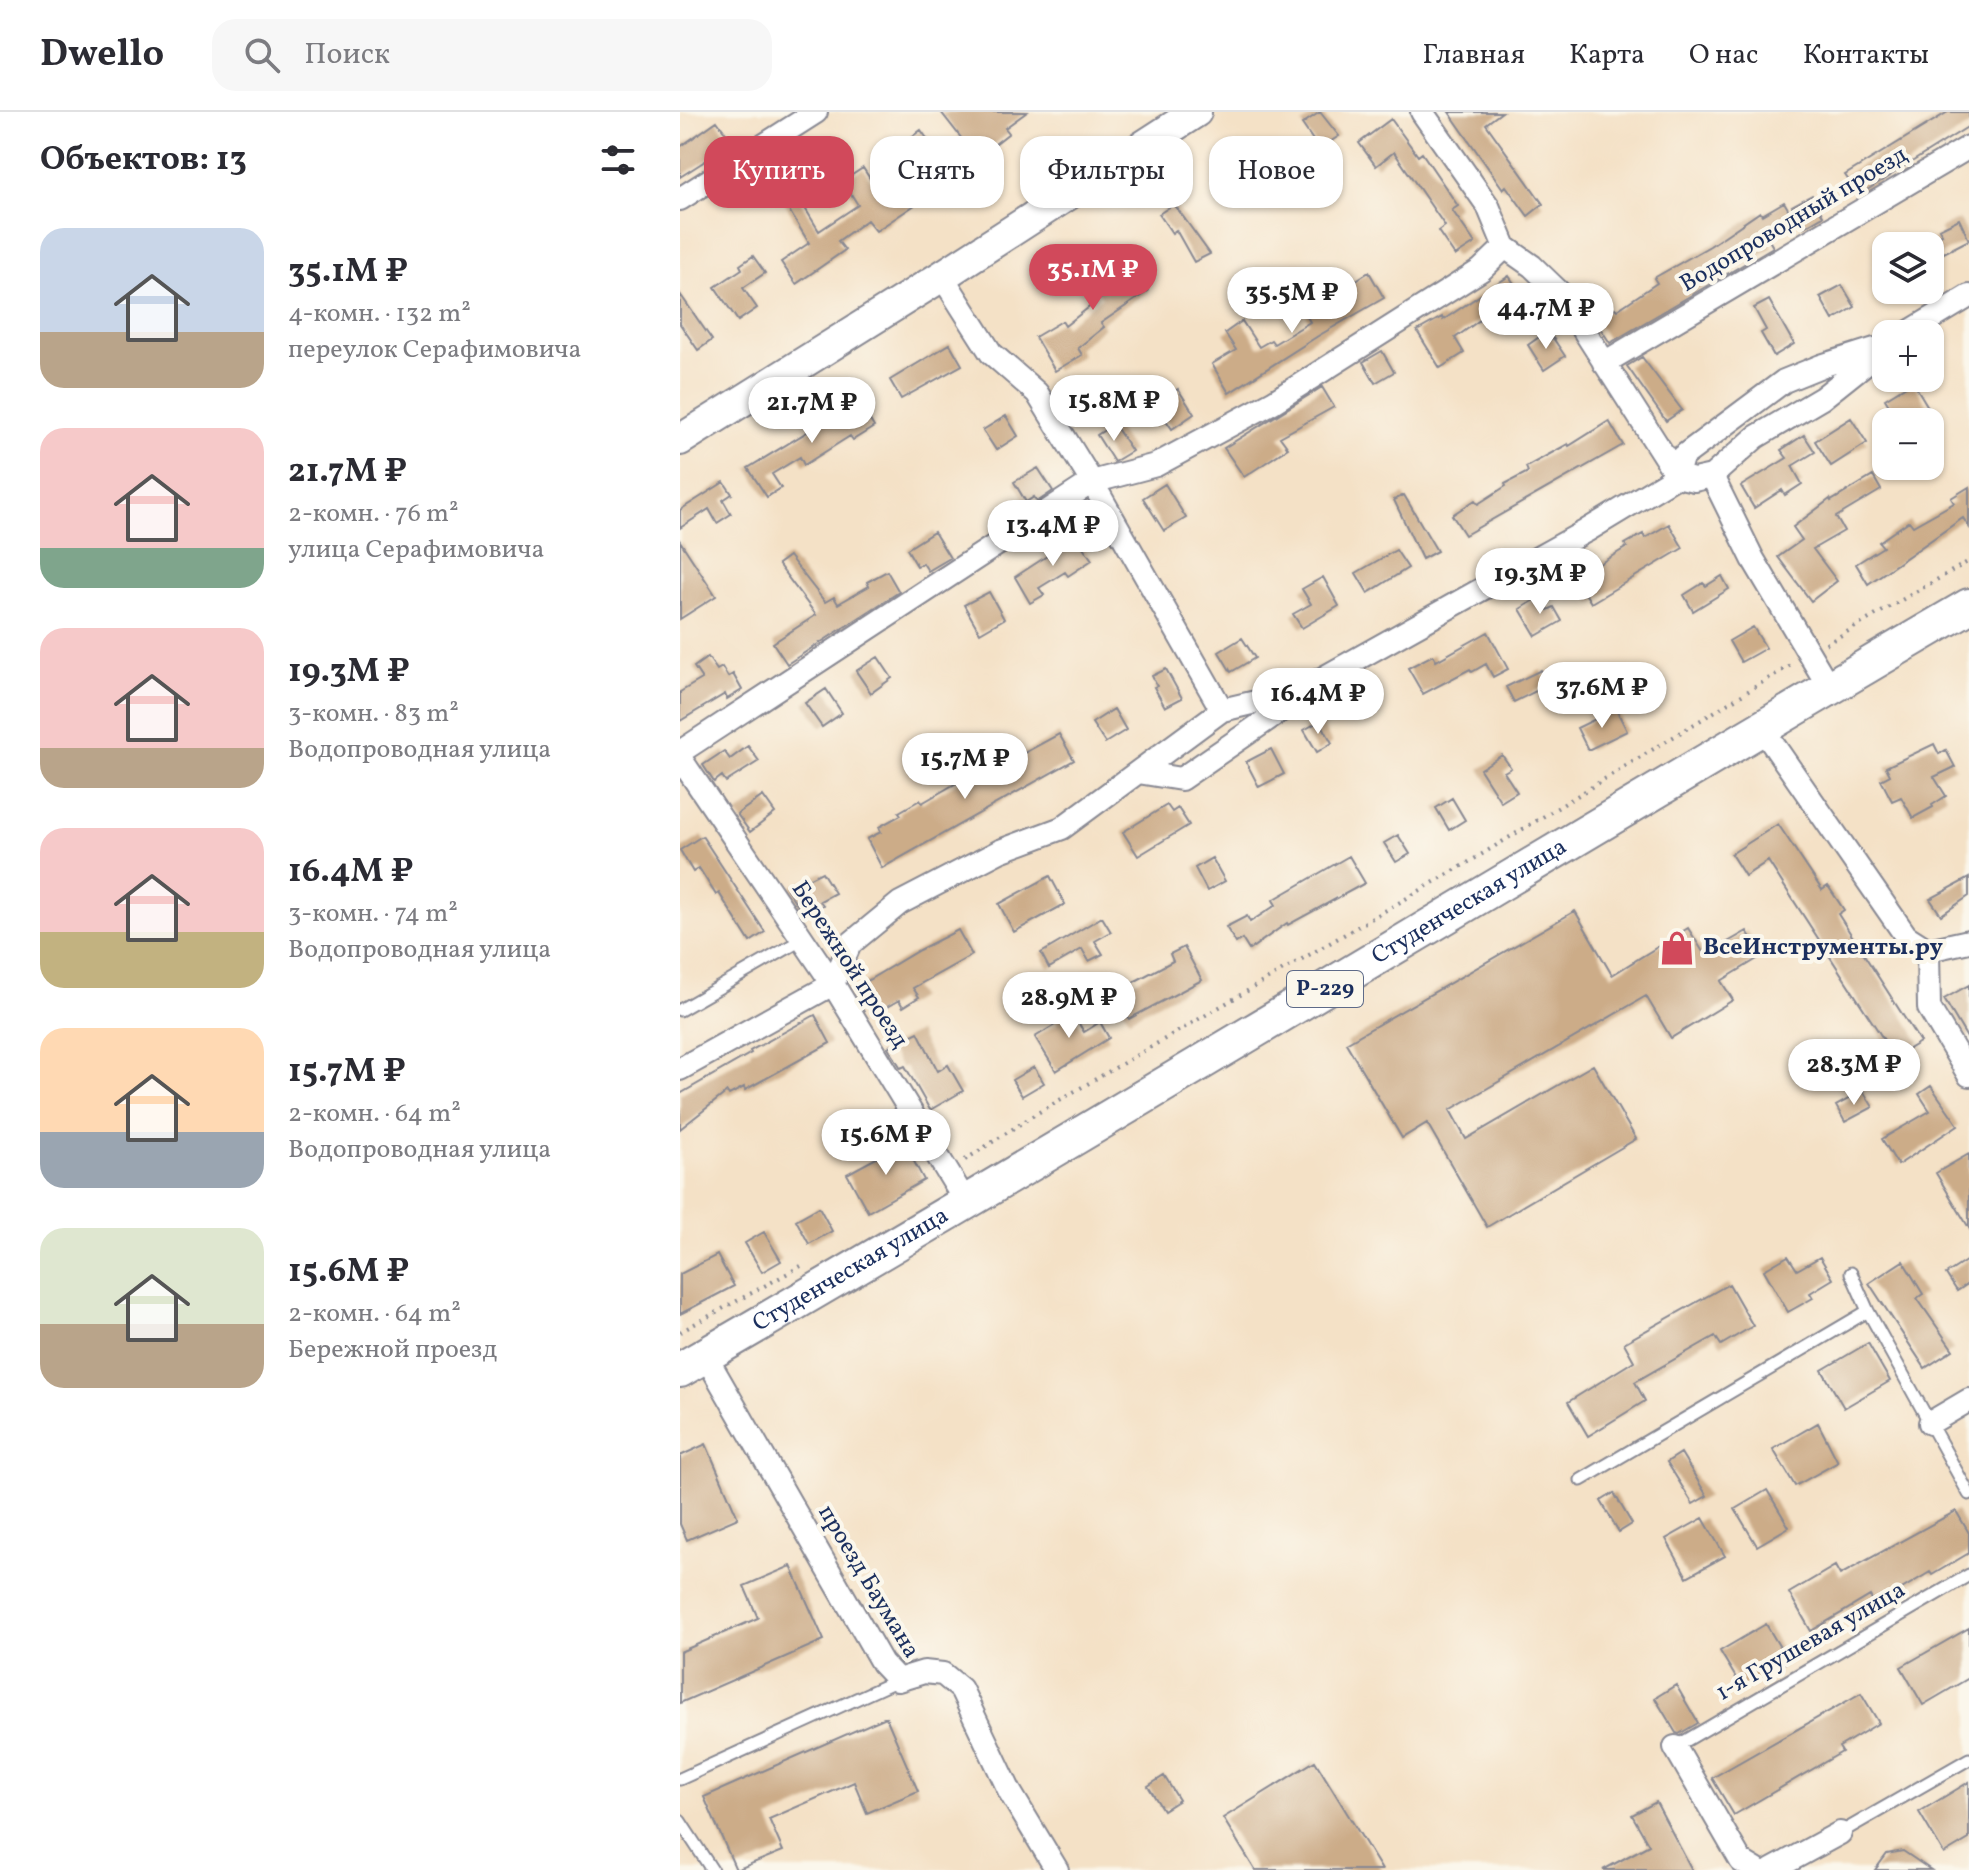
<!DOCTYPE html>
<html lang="ru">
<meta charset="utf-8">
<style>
body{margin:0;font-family:Vollkorn,serif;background:#f7f7f7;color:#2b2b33;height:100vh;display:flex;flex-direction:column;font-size:30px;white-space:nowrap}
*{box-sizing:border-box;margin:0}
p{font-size:26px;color:#7c7c81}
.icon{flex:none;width:44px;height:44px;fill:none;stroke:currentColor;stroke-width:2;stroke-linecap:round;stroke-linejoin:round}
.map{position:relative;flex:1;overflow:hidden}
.side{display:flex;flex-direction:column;background:#fff;width:680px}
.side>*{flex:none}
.banner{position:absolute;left:24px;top:24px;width:760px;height:72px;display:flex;gap:16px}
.buttons{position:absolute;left:1192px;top:120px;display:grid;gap:16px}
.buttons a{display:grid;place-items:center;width:72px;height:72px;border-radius:16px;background:#fff;box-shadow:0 2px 6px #0004;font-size:40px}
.price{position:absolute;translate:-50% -68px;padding:0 18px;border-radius:28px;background:#fff;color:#222;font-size:26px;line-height:52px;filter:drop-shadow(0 2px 4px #0008)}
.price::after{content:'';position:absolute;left:50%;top:48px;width:24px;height:18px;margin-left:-12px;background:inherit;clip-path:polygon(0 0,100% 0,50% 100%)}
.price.active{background:#d1495b;color:#fff}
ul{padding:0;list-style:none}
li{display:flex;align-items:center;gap:24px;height:200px;padding:0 40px}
li span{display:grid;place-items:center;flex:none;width:224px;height:160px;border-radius:24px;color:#555}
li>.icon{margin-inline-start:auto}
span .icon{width:96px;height:96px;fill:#fffc;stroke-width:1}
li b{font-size:34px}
h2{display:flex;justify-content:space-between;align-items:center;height:96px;padding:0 40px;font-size:34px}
.pill{padding:0 28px;border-radius:24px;background:#fff;box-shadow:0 2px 6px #0004;font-size:28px;line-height:72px}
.pill.active{background:#d1495b;color:#fff}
header{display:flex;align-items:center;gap:48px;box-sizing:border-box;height:112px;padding:0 40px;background:#fff;border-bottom:2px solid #e1e1e2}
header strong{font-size:38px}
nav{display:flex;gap:44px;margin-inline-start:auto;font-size:28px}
.search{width:560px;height:72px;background:#f7f7f7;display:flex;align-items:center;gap:20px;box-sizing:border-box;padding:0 28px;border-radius:24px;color:#7c7c81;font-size:30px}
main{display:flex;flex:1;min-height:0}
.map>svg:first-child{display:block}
.building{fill:#ccac88}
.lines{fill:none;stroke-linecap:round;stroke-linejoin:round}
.lane-casing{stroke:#888892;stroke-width:15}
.street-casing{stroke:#888892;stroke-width:26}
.secondary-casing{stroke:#888892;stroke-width:34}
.primary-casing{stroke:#888892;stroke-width:38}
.path{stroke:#888892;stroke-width:4;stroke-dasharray:2 6;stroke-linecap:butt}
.lane{stroke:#fff;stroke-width:11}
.street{stroke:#fff;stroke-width:22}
.secondary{stroke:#fff;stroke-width:30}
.primary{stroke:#fff;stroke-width:34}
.labels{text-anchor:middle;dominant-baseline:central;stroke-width:8;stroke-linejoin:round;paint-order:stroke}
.shield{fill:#fbf7ec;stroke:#5e6b89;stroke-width:2}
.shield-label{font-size:22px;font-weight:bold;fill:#1b2f5e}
.street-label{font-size:24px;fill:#1b2f5e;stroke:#fbf7ec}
.poi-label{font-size:24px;font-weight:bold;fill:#1b2f5e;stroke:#fbf7ec;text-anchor:start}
</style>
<header>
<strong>Dwello</strong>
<div class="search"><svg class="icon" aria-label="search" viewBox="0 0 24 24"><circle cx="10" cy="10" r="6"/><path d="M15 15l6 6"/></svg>Поиск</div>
<nav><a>Главная</a><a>Карта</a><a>О нас</a><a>Контакты</a></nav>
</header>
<main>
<section class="side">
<h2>Объектов: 13<svg class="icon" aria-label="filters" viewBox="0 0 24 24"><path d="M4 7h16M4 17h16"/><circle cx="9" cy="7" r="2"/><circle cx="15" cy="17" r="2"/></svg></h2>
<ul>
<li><span style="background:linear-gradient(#c9d6e8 65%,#b9a48a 0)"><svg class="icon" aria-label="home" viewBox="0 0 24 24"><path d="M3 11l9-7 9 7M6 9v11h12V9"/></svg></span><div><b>35.1M ₽</b><p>4-комн. · 132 m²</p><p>переулок Серафимовича</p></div></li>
<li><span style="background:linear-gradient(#f6c9c9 75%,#7fa58c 0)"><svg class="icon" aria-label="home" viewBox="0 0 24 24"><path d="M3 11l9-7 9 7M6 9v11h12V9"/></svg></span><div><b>21.7M ₽</b><p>2-комн. · 76 m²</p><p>улица Серафимовича</p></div></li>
<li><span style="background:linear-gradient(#f6c9c9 75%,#b9a48a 0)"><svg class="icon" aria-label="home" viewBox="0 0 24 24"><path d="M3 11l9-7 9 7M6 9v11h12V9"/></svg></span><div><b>19.3M ₽</b><p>3-комн. · 83 m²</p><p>Водопроводная улица</p></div></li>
<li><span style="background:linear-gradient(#f6c9c9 65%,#c2b280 0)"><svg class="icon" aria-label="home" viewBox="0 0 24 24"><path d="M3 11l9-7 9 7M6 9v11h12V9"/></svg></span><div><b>16.4M ₽</b><p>3-комн. · 74 m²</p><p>Водопроводная улица</p></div></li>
<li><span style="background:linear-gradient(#ffd9b3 65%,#9aa5b1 0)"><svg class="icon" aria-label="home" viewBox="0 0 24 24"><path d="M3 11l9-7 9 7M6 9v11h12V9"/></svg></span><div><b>15.7M ₽</b><p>2-комн. · 64 m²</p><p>Водопроводная улица</p></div></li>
<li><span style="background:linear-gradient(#dfe7d0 60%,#b9a48a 0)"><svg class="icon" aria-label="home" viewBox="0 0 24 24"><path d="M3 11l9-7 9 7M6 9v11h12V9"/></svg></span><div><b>15.6M ₽</b><p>2-комн. · 64 m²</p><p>Бережной проезд</p></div></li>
</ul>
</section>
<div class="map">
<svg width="1289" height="1758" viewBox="0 0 1289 1758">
<rect width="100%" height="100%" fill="#fbf7ec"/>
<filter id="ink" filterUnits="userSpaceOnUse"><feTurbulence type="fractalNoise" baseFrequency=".0125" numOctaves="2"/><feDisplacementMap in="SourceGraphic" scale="16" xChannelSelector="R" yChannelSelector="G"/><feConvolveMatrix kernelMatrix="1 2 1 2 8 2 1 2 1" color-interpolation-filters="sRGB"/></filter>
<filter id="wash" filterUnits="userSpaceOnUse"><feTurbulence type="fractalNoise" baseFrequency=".006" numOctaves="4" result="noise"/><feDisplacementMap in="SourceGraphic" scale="32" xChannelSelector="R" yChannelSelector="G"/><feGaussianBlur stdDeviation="1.8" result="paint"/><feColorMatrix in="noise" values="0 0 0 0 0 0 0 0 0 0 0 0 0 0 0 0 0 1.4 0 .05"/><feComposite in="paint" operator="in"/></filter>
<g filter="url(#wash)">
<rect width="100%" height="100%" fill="#f4e1c6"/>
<g id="blocks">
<path class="building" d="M 261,0 L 347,0 L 325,16 L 329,21 L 297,46 Z
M 640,0 L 659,24 L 639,37 L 622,12 Z
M 769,0 L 822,0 L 806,12 L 863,92 L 848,104 L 826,74 L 823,77 Z
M 1268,0 L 1289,0 L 1289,14 L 1179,83 L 1165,63 Z
M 711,7 L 738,44 L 742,41 L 778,94 L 772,98 L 795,131 L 775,144 L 758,119 L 765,114 L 714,40 L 696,54 L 679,31 Z
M 37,9 L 53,31 L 0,65 L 0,35 Z
M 241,18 L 275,66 L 196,119 L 187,108 L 158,129 L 165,138 L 116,172 L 101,150 L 129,131 L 104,90 L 117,83 L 139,119 L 178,93 L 163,69 L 183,56 L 200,82 L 242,52 L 226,29 Z
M 590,31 L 603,48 L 562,79 L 566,85 L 550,95 L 533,68 L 550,60 Z
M 1132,83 L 1143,104 L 1124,115 L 1112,94 Z
M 1104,90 L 1115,109 L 1087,125 L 1093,135 L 930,231 L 915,208 L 935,196 L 937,198 L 977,171 L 974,166 L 1030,134 L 1080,100 L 1082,103 Z
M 494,92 L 530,142 L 514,150 L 496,118 L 492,121 L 479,102 Z
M 1279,107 L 1289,128 L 1250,148 L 1250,128 L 1262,122 L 1259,117 Z
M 442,141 L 468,179 L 421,211 L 424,215 L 398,236 L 402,243 L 375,259 L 355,225 L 382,209 L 385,214 L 422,185 L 408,163 Z
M 73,144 L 85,161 L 63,176 L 77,196 L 58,209 L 35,175 L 62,157 L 60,153 Z
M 689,160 L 704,186 L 638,224 L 549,281 L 532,252 L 556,238 L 545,221 L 562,209 L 579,235 L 591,228 L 594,232 L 630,210 L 626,203 L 672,175 L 670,172 Z
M 829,164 L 843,185 L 818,202 L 815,197 L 775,226 L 784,241 L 760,256 L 737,219 L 762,205 L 763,208 Z
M 1162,173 L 1175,195 L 1153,208 L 1140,185 Z
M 0,182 L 32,228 L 18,238 L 0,212 Z
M 1089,188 L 1114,232 L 1094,244 L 1081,221 L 1086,218 L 1074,196 Z
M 865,221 L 869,228 L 873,226 L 885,244 L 864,258 L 848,233 Z
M 270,232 L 282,253 L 221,287 L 210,268 Z
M 702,239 L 714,260 L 695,271 L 683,250 Z
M 962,245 L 1002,298 L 986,309 L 947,254 Z
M 1233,270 L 1248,295 L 1224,310 L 1219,310 L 1205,287 Z
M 642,275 L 654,295 L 600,325 L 608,336 L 564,365 L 544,336 Z
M 498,277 L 514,302 L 492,317 L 475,292 Z
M 178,289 L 194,315 L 173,328 L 170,324 L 124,353 L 120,345 L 92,362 L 101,376 L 87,385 L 68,356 Z
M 326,304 L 338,324 L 316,338 L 303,318 Z
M 1171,306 L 1187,331 L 1151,354 L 1135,329 Z
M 929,309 L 943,333 L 785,423 L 772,403 L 795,388 L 798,392 L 826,374 L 825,372 L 848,360 L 846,355 L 888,332 L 889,334 Z
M 434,312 L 452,339 L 434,350 L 417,323 Z
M 1124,323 L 1135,340 L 1112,354 L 1122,372 L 1105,383 L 1102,378 L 1074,396 L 1061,374 L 1107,346 L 1101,338 Z
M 358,356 L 373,379 L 357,390 L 354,385 L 346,390 L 334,370 Z
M 1193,364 L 1201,378 L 1156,405 L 1164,419 L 1133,437 L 1157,469 L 1131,489 L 1098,445 L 1122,428 L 1113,415 L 1150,387 L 1151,389 Z
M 44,370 L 52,382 L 43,388 L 51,402 L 37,411 L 29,397 L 0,416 L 0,398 Z
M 485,372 L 506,406 L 484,419 L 463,386 Z
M 1289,375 L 1289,415 L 1283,406 L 1188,472 L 1176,452 L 1203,435 L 1199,430 L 1229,409 L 1233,414 L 1274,391 L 1271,386 Z
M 724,383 L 757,439 L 742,447 L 714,388 Z
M 989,412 L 1003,436 L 911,491 L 896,466 L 947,435 L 945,432 L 963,422 L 965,426 Z
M 254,420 L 270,446 L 248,459 L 243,451 L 237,454 L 227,437 Z
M 396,425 L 412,448 L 388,464 L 385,460 L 359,476 L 364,483 L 350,491 L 335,465 Z
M 0,429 L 36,484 L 0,507 Z
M 716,438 L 728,456 L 688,481 L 676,461 Z
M 109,444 L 145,490 L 154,485 L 158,492 L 189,474 L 187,470 L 207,459 L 219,480 L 107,552 L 93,531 L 136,503 L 98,452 Z
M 1042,464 L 1049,477 L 1013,499 L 1004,483 L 1023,471 L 1026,474 Z
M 643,465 L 659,494 L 622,516 L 613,502 L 631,492 L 622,477 Z
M 309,480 L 324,507 L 300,521 L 284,493 Z
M 860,485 L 868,498 L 874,495 L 882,509 L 856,524 L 840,497 Z
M 1073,515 L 1086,536 L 1061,550 L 1049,529 Z
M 808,520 L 828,557 L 813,565 L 806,552 L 792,560 L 790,557 L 743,582 L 728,556 L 753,543 L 756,549 Z
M 562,526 L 575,546 L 551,560 L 539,540 Z
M 28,545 L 37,558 L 42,555 L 48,565 L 53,562 L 62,578 L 47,587 L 45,582 L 0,609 L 0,580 L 22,567 L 14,555 Z
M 198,545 L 212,566 L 191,581 L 176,559 Z
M 486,557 L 502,586 L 485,595 L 474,575 L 477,574 L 472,564 Z
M 861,558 L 868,573 L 834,590 L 826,575 Z
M 146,577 L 162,601 L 142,615 L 125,591 Z
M 434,597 L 446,618 L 425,631 L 412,611 Z
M 936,597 L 947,619 L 908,638 L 897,616 Z
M 640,609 L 652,631 L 637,640 L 624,618 Z
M 379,622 L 394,648 L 202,756 L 187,727 L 201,720 L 199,715 L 221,703 L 219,700 L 240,688 L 242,691 L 280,669 L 282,672 L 291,666 L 293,669 Z
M 1254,632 L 1259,642 L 1266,638 L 1275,655 L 1254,665 L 1266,684 L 1252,693 L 1253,695 L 1233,706 L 1221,685 L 1212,689 L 1201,668 L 1210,663 L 1206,655 Z
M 68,634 L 79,649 L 46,670 L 42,664 L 34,670 L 23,653 L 44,639 L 50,647 Z
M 591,637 L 604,662 L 579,675 L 566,650 Z
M 822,643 L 831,656 L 824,660 L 837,680 L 821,690 L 800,657 Z
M 83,684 L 95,701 L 70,720 L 57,702 Z
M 772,686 L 785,708 L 769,718 L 756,696 Z
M 487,693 L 492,700 L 498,696 L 509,713 L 458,744 L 443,720 Z
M 1098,712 L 1142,778 L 1148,774 L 1164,798 L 1158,802 L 1240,930 L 1215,945 L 1088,749 L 1065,764 L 1051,742 Z
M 718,723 L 730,742 L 716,750 L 704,731 Z
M 22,724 L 85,820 L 70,830 L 39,781 L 36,783 L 19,756 L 13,760 L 0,738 Z
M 669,744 L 685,771 L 608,813 L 607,811 L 569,838 L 562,827 L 556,831 L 546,815 L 567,804 L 570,810 L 596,793 L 593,788 Z
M 532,746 L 545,769 L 527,779 L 515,756 Z
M 142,760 L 155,781 L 140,789 L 143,793 L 124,804 L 107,777 Z
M 370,764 L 385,792 L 334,820 L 319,792 Z
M 1289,766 L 1289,784 L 1261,803 L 1250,787 Z
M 895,799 L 932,863 L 1008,816 L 1025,843 L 1067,819 L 1082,844 L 1041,869 L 1053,888 L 991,926 L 966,884 L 770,998 L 786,1027 L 913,953 L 956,1027 L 807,1115 L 747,1011 L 722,1026 L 666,931 Z
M 422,805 L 431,820 L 415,829 L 423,842 L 409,849 L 402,837 L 369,856 L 361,841 Z
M 278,818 L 292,843 L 233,876 L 239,885 L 223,895 L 219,888 L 193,903 L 177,875 L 239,838 Z
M 504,835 L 522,868 L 449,907 L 433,881 L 493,849 L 490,842 Z
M 1289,873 L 1289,929 L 1264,887 Z
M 390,897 L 404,920 L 420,910 L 429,926 L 376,959 L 355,925 L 378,911 L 374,906 Z
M 135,903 L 150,931 L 65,978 L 64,975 L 49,983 L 47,980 L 0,1017 L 0,982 L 71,941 L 70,939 Z
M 238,920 L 258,959 L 268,953 L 283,979 L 250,998 L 225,954 L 221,956 L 208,935 Z
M 354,955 L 364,971 L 342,984 L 332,968 Z
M 1251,974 L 1278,1013 L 1218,1053 L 1202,1027 L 1250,999 L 1239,982 Z
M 1183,979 L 1193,995 L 1165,1010 L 1156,994 Z
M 224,1031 L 244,1068 L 188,1100 L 167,1062 Z
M 1289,1042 L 1289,1116 L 1256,1061 Z
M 139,1095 L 152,1119 L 129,1132 L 116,1108 Z
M 84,1120 L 101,1149 L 82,1160 L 65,1131 Z
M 37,1143 L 54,1174 L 0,1202 L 0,1162 Z
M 1108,1144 L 1117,1158 L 1140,1145 L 1153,1167 L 1130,1181 L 1133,1186 L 1108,1200 L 1084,1158 Z
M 1289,1147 L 1289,1171 L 1277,1179 L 1266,1162 Z
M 1223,1149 L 1243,1182 L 1237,1186 L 1273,1238 L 1245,1256 L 1189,1171 Z
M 1049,1172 L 1073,1214 L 1041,1233 L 1035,1224 L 955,1270 L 965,1289 L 908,1324 L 888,1290 L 954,1249 L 944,1231 Z
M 1188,1231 L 1210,1269 L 1164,1296 L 1142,1258 Z
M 1138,1311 L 1158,1350 L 1115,1374 L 1093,1337 Z
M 26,1332 L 58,1406 L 7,1428 L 0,1412 L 0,1344 Z
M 1001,1341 L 1027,1384 L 1013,1392 L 987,1350 Z
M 1087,1378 L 1109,1415 L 1077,1434 L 1055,1397 Z
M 934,1381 L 952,1412 L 939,1420 L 921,1389 Z
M 1276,1399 L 1289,1421 L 1289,1441 L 1252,1463 L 1250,1460 L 1195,1493 L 1190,1484 L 1131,1519 L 1109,1481 L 1155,1454 L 1160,1463 Z
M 1023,1406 L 1045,1444 L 1007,1465 L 986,1427 Z
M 111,1454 L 144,1528 L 0,1591 L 0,1540 L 78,1506 L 64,1474 Z
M 1086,1512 L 1108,1549 L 1062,1576 L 1040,1539 Z
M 1289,1516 L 1289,1566 L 1243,1593 L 1221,1555 Z
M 996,1573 L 1018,1611 L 999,1622 L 996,1621 L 975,1586 Z
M 1181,1581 L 1199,1611 L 1159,1635 L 1162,1640 L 1054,1703 L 1032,1666 Z
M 206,1605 L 238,1679 L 187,1701 L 174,1670 L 89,1707 L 103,1739 L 56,1758 L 24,1685 Z
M 635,1649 L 702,1758 L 575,1758 L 543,1706 Z
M 484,1664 L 499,1688 L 483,1698 L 468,1674 Z
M 1289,1670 L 1289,1727 L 1264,1742 L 1239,1700 Z
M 976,1690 L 1012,1758 L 923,1758 L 969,1733 L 952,1703 Z
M 1223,1739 L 1251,1758 L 1195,1758 L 1207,1742 Z"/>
</g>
</g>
<g filter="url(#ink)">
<use href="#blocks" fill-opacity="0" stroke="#888892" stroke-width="2"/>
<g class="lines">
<g class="lane-casing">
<path id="lane" d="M 0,898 L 123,827
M 1171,1161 L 1188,1199 L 1289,1382
M 901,1368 L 1188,1199
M 995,1635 L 1289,1463
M 0,1667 L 218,1568
M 0,1709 L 32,1758
M 1160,1721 L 1289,1647"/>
</g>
<g class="street-casing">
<path id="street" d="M 742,0 L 808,94 L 825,135 L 852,154 L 880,181 L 997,364
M 0,87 L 136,0
M 262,164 L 311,241 L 357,281 L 412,370 L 542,598
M 1226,222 L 1289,184
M 924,251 L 1289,35
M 997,364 L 1002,345 L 1104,269 L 1141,254 L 1195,237
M 1032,364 L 1073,447 L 1149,575
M 1081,615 L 1226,824 L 1248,838 L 1249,896 L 1289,963
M 0,640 L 412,370 L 476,353 L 593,290 L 801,158 L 825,135
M 0,646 L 153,872 L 287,1092
M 458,660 L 501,667 L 610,592 L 618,580
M 1248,838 L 1289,829
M 0,957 L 153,872 L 170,832 L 220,791 L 320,739 L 382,716 L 542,598 L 618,580 L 906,419 L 997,364 L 1014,368 L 1032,364 L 1076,325 L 1142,286 L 1206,235
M 25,1243 L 202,1551 L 218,1568 L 244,1560 L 263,1562 L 281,1577 L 330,1680 L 377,1758
M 1250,1311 L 1289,1288
M 995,1635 L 1061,1749 L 1076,1758
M 1092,1758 L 1160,1721"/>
</g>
<g class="secondary-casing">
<path id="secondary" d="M 0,328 L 262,164 L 516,0"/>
</g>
<g class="primary-casing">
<g id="primary">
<path id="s1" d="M 0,1258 C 432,1008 858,746 1289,494"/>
</g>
</g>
<path class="path" d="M 1146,532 L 1289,449
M 285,1048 L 354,1003 L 794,747 L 1114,551
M 0,1220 L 121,1154"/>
<use href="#lane" class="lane"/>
<use href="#street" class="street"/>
<use href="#secondary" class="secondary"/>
<use href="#primary" class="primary"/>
</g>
</g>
<defs>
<g id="shop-bare" transform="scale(2.76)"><path d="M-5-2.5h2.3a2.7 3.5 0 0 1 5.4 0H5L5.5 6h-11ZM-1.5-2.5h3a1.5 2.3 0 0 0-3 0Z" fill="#d1495b" stroke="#fbf7ec" stroke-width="2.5" paint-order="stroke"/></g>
</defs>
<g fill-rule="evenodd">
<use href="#shop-bare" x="997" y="836"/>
</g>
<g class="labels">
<rect class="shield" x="607" y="859" width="76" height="36" rx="6"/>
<g class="shield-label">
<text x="645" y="877">Р-229</text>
</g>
<g class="street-label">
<text transform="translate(1114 108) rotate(-31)">Водопроводный проезд</text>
<text stroke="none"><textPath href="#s1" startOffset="918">Студенческая улица</textPath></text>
<text transform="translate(169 853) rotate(57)">Бережной проезд</text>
<text stroke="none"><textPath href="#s1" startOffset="198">Студенческая улица</textPath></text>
<text transform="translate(188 1470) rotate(59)">проезд Баумана</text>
<text transform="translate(1131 1530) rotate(-30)">1-я Грушевая улица</text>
</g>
<g class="poi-label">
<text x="1023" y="836">ВсеИнструменты.ру</text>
</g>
</g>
</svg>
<div class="buttons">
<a><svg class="icon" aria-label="layers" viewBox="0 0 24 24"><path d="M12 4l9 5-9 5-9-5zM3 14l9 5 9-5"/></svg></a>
<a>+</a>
<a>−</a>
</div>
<b class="price active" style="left:413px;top:200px">35.1M ₽</b>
<b class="price" style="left:612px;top:223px">35.5M ₽</b>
<b class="price" style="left:866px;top:239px">44.7M ₽</b>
<b class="price" style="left:434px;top:331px">15.8M ₽</b>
<b class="price" style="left:132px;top:333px">21.7M ₽</b>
<b class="price" style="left:373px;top:456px">13.4M ₽</b>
<b class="price" style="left:860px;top:504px">19.3M ₽</b>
<b class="price" style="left:922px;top:618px">37.6M ₽</b>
<b class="price" style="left:638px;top:624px">16.4M ₽</b>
<b class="price" style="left:285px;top:689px">15.7M ₽</b>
<b class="price" style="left:389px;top:928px">28.9M ₽</b>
<b class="price" style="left:1174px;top:995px">28.3M ₽</b>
<b class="price" style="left:206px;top:1065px">15.6M ₽</b>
<div class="banner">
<a class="pill active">Купить</a>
<a class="pill">Снять</a>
<a class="pill">Фильтры</a>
<a class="pill">Новое</a>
</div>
</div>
</main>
